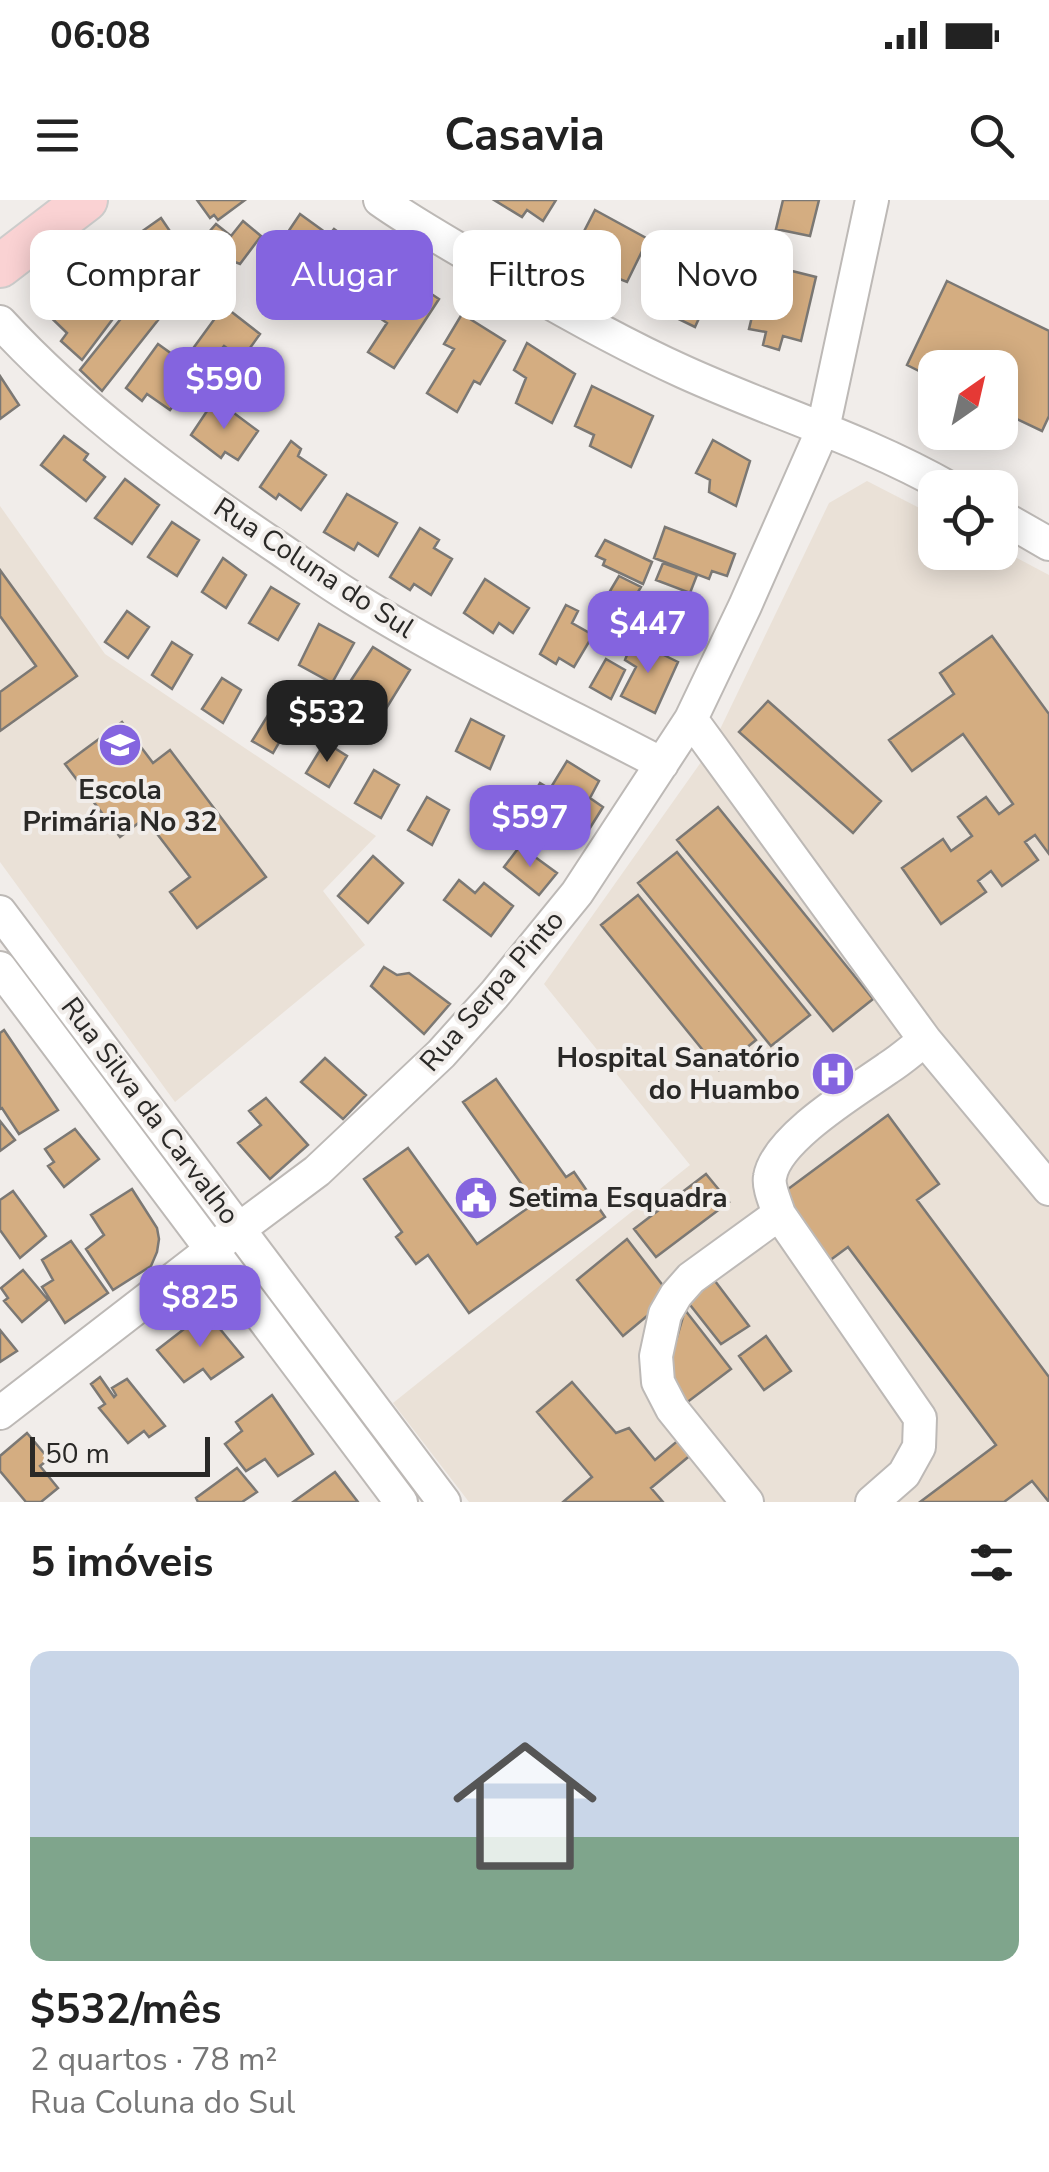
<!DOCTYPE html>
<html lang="pt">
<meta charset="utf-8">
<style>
body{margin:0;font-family:"Nunito Sans",sans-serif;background:#f6f6f6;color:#222;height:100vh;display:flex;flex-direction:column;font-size:38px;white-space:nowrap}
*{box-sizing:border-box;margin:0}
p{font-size:32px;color:#767676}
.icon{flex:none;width:55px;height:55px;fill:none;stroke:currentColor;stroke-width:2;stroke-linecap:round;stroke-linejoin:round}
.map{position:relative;height:1302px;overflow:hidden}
.side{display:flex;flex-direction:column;background:#fff;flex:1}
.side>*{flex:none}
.guide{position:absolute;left:30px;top:30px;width:990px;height:90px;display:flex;gap:20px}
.needle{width:65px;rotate:34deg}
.controls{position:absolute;left:918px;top:150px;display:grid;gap:20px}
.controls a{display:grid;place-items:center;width:100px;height:100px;border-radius:20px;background:#fff;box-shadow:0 5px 25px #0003;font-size:50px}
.scale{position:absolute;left:30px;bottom:25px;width:180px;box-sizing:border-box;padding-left:10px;border:5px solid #2a2927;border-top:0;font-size:28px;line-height:35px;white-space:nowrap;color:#2a2927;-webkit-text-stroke:8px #f1edea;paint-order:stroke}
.price{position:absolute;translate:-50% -85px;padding:0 22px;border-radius:20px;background:#8464df;color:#fff;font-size:32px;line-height:65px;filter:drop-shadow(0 2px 5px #0008)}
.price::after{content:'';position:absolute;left:50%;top:60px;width:30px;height:22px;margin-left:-15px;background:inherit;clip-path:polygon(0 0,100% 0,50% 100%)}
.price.current{background:#222;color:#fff}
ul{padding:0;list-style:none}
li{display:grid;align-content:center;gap:20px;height:530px;padding:0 30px}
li+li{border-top:2px solid #e0e0e0}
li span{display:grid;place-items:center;height:310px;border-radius:20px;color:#555}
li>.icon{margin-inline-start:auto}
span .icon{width:180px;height:180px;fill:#fffc;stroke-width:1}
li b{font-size:42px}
h2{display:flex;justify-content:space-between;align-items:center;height:120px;padding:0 30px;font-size:42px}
.tag{padding:0 35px;border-radius:20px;background:#fff;box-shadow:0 5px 25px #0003;font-size:35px;line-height:90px}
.tag.current{background:#8464df;color:#fff}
.status{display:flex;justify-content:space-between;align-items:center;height:70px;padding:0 50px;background:#fff;direction:ltr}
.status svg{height:28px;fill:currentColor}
header{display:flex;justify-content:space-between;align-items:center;height:130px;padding:0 30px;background:#fff;font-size:45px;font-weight:700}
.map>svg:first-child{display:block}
.built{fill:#eae1d7}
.building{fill:#d4ad81;stroke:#7b7874;stroke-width:2.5}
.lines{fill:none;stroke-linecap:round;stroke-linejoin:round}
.minor-casing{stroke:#bdb9b6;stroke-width:36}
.major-casing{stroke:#cccccb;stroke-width:46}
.minor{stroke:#fff;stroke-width:32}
.major{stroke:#fad2d3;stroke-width:42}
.labels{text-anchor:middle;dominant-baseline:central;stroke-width:8;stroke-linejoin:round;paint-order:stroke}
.street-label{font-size:28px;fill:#2a2927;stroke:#f1edea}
.poi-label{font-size:28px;font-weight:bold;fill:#2a2927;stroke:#f1edea}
</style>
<div class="status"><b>06:08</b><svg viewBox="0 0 49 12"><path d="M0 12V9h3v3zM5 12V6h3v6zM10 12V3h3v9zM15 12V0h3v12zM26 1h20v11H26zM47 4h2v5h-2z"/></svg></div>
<header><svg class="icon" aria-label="menu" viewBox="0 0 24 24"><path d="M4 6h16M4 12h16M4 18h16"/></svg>Casavia<svg class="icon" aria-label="search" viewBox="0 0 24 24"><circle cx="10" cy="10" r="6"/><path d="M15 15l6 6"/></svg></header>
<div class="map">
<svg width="1049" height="1302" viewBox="0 0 1049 1302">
<rect width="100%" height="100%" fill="#f1edea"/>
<path class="built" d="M 867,281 L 935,316 L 935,352 L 1000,352 L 1000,349 L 1049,375 L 1049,1302 L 469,1302 L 393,1203 L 690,965 L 544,784 L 711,548 L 829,303 Z
M 0,306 L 105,454 L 376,636 L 323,691 L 365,745 L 175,902 L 0,662 Z"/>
<path class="building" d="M 197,0 L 245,0 L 218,20 L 214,15 L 210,18 Z
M 494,0 L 556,0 L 543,21 L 527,10 L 522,17 Z
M 783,0 L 819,0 L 810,36 L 776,29 Z
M 595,10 L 648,39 L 627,82 L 607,74 L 611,65 L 586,53 L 588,49 L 578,43 Z
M 300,14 L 329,35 L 334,29 L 356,45 L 332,78 L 315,67 L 322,57 L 288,32 Z
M 161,18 L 180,46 L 135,80 L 114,51 Z
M 243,21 L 261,36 L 240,64 L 227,59 L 202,40 L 216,24 L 231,36 Z
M 695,51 L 723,65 L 695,127 L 666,113 Z
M 382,61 L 439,99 L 394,168 L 368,152 L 387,123 L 355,101 Z
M 78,65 L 121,108 L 82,160 L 61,141 L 67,133 L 38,105 Z
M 780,68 L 816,77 L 801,141 L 783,136 L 779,150 L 763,145 L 766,132 L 749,129 L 755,104 L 770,106 Z
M 116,78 L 158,120 L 102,191 L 80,170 L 127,111 L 107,90 Z
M 947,81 L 1049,131 L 1049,216 L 1042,231 L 1000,211 L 1000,168 L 935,168 L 935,179 L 907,165 Z
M 224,106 L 260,134 L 242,159 L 224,146 L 207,167 L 189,154 Z
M 462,114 L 505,141 L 480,184 L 474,181 L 457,212 L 427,193 L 454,149 L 444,144 Z
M 527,143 L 575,174 L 552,223 L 516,203 L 526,178 L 514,170 Z
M 158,144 L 176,157 L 172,165 L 192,181 L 170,210 L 147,194 L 142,201 L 126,188 Z
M 0,176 L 19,205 L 0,219 Z
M 592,186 L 653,216 L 631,267 L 590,246 L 594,235 L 575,226 Z
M 215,199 L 258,231 L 238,260 L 225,252 L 221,258 L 191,235 Z
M 64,236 L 88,254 L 84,260 L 105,277 L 86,301 L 41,265 Z
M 713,240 L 750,261 L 736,306 L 709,292 L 710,280 L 696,273 Z
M 291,241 L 301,249 L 298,256 L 326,275 L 301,310 L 279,294 L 276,299 L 260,287 Z
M 125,279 L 159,305 L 132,344 L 95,318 Z
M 347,294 L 397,323 L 378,356 L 358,343 L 354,350 L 324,332 Z
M 172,322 L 199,340 L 177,376 L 148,357 Z
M 665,327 L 735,354 L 727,376 L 712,371 L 709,379 L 654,358 Z
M 420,328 L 439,340 L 434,348 L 452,359 L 431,395 L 414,384 L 410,390 L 390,377 Z
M 605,340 L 652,362 L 643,384 L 603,365 L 605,360 L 596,356 Z
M 223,358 L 246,375 L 226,408 L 202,392 Z
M 663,363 L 697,375 L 690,393 L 656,380 Z
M 0,370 L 77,476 L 0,531 L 0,492 L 36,466 L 0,416 Z
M 619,376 L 641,387 L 616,429 L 594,418 Z
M 485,379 L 529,408 L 513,433 L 499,423 L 493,433 L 464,413 Z
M 271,387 L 299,404 L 278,440 L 249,423 Z
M 566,405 L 578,411 L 572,423 L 593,435 L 574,467 L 559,458 L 556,464 L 540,454 Z
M 127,411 L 149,427 L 128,458 L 105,442 Z
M 319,424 L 354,443 L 332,483 L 299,465 Z
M 992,436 L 1049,514 L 1049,654 L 1035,635 L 1025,642 L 1038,660 L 1002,686 L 991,671 L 978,681 L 986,692 L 941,724 L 902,668 L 943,639 L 951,651 L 972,636 L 958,617 L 986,597 L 999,614 L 1013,604 L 963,534 L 912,571 L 889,540 L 954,494 L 940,473 Z
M 633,440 L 678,462 L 655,513 L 621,496 L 636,467 L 625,460 Z
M 172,442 L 192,455 L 172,489 L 152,475 Z
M 373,447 L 410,470 L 376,525 L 338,500 Z
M 606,459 L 625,470 L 611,499 L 590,487 Z
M 222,478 L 241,490 L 223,523 L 202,509 Z
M 768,501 L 881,601 L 853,633 L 739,532 Z
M 273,507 L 292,520 L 273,553 L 252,541 Z
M 471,519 L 504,536 L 490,569 L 456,551 Z
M 122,522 L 153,563 L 170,550 L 266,677 L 197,728 L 170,692 L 190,677 L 145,618 L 120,637 L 65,564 Z
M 325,542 L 347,556 L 329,587 L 306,573 Z
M 567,561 L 599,581 L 590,598 L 603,607 L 585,636 L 530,600 L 540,583 L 550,589 Z
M 374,570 L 399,585 L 381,618 L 355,603 Z
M 427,597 L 449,610 L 432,645 L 408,630 Z
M 718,607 L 873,799 L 833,831 L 677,640 Z
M 520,646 L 557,673 L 539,695 L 504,667 Z
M 677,652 L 810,815 L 771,846 L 638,683 Z
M 373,656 L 403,683 L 368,723 L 338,696 Z
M 459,680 L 475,693 L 484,683 L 513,706 L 491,736 L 444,700 Z
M 638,695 L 756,840 L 719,870 L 601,725 Z
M 384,767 L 397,775 L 409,773 L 450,804 L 424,834 L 371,786 Z
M 4,830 L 58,910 L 19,934 L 2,908 L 0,909 L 0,833 Z
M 325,858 L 366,895 L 343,919 L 301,882 Z
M 496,879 L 566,977 L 574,972 L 605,1017 L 469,1113 L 428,1055 L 416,1064 L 396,1037 L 402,1032 L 364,979 L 408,948 L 477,1044 L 535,1003 L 463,902 Z
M 266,898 L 308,945 L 270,979 L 238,943 L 261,925 L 249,911 Z
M 888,915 L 939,984 L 917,1000 L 1049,1177 L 1049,1302 L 1032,1281 L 1004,1302 L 920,1302 L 996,1245 L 848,1047 L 825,1064 L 776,998 Z
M 0,921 L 15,940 L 0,951 Z
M 75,929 L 99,959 L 64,987 L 48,966 L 54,962 L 45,949 Z
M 706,974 L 729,1002 L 656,1057 L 634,1029 Z
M 132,989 L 157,1028 L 159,1039 L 157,1052 L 151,1066 L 113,1090 L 86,1049 L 104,1035 L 91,1015 Z
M 13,991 L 46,1036 L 20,1058 L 0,1030 L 0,1000 Z
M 627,1039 L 671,1096 L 623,1136 L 577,1080 Z
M 71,1041 L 108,1093 L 65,1123 L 42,1087 L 53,1080 L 42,1060 Z
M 23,1070 L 48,1100 L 22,1122 L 4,1101 L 8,1098 L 1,1088 Z
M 715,1081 L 749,1126 L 721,1144 L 687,1101 Z
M 685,1110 L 731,1169 L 677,1210 L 663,1185 Z
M 206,1112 L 243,1157 L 211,1179 L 203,1169 L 184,1182 L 157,1150 Z
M 0,1130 L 17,1151 L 0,1162 Z
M 766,1136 L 791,1171 L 764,1190 L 739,1156 Z
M 100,1177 L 114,1197 L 116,1195 L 112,1188 L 127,1179 L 165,1226 L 149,1237 L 144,1231 L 128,1243 L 99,1208 L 105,1204 L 91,1184 Z
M 572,1182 L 616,1233 L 629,1228 L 655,1260 L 681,1238 L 693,1253 L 651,1288 L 663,1302 L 563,1302 L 592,1277 L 537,1212 Z
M 272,1195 L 313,1254 L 278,1276 L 265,1259 L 246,1271 L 225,1244 L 242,1231 L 236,1222 Z
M 27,1233 L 49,1259 L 40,1266 L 58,1288 L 41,1302 L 26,1302 L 0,1271 L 0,1256 Z
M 237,1268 L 257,1292 L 242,1302 L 198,1302 L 196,1298 Z
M 335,1272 L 358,1302 L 293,1302 Z"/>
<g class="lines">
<g class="minor-casing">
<path id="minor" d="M 380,0 C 411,22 445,41 477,60 C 545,101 613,140 684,172 C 772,212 865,240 949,288
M 0,122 C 79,208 175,278 271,343 C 298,361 325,381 353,398 C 452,460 559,510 662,564
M 1000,316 L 1049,344
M 691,519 L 925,840
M 0,712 L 444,1302
M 0,768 L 401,1302
M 0,1213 L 211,1050 L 317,971 L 441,854 L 494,795 L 577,693 L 691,519 L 745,406 L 823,229 L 872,0
M 747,1302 L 672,1209 L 658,1182 L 656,1156 L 665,1114 L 676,1095 L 691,1078 L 779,1014
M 872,1302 L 904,1274 L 919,1247 L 920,1218 L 779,1014 C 776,1004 768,987 770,977 C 776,938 857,890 888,868 C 901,860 913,849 925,840 L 1049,989"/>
</g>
<g class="major-casing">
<path id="major" d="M 0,66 L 86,0"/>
</g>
<use href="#minor" class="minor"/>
<use href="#major" class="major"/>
</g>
<defs>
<g id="school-disc" transform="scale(2.25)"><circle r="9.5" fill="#8464df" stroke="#f1edea"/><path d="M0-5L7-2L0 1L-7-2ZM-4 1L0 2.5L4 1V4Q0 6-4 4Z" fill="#fff"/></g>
<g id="hospital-disc" transform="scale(2.25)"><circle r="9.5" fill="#8464df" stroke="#f1edea"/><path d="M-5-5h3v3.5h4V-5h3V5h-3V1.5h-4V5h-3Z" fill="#fff"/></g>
<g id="civic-disc" transform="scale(2.25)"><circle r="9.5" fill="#8464df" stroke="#f1edea"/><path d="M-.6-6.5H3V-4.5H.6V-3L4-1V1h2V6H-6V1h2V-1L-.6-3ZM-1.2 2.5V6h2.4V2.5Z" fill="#fff"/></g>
</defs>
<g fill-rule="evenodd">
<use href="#school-disc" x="120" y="545"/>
<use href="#hospital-disc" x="833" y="874"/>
<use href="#civic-disc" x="476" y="998"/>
</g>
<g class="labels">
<g class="street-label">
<text transform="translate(314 368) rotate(33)">Rua Coluna do Sul</text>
<text transform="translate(492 791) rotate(-49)">Rua Serpa Pinto</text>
<text transform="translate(150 911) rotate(53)">Rua Silva da Carvalho</text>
</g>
<g class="poi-label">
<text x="120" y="590">Escola<tspan x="120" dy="32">Primária No 32</tspan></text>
<text x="800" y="858" text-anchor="end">Hospital Sanatório<tspan x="800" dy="32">do Huambo</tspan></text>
<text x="508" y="998" text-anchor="start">Setima Esquadra</text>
</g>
</g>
</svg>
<div class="controls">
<a><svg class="needle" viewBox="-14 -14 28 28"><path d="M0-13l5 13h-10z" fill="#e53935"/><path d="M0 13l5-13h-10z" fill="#767676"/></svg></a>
<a><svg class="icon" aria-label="locate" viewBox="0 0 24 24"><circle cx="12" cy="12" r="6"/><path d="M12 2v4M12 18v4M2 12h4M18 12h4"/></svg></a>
</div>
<div class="scale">50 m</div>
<b class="price" style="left:224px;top:232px">$590</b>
<b class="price" style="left:648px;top:476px">$447</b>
<b class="price current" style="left:327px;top:565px">$532</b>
<b class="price" style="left:530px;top:670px">$597</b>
<b class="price" style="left:200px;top:1150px">$825</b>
<div class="guide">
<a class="tag">Comprar</a>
<a class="tag current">Alugar</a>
<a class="tag">Filtros</a>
<a class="tag">Novo</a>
</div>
</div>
<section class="side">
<h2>5 imóveis<svg class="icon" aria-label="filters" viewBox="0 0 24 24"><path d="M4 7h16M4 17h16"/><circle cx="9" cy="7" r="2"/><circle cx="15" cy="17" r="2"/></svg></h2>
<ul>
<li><span style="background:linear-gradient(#c9d6e8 60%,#7fa58c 0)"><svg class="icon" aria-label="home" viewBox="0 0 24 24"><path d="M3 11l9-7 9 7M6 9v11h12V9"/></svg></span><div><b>$532/mês</b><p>2 quartos · 78 m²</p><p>Rua Coluna do Sul</p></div></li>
</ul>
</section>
